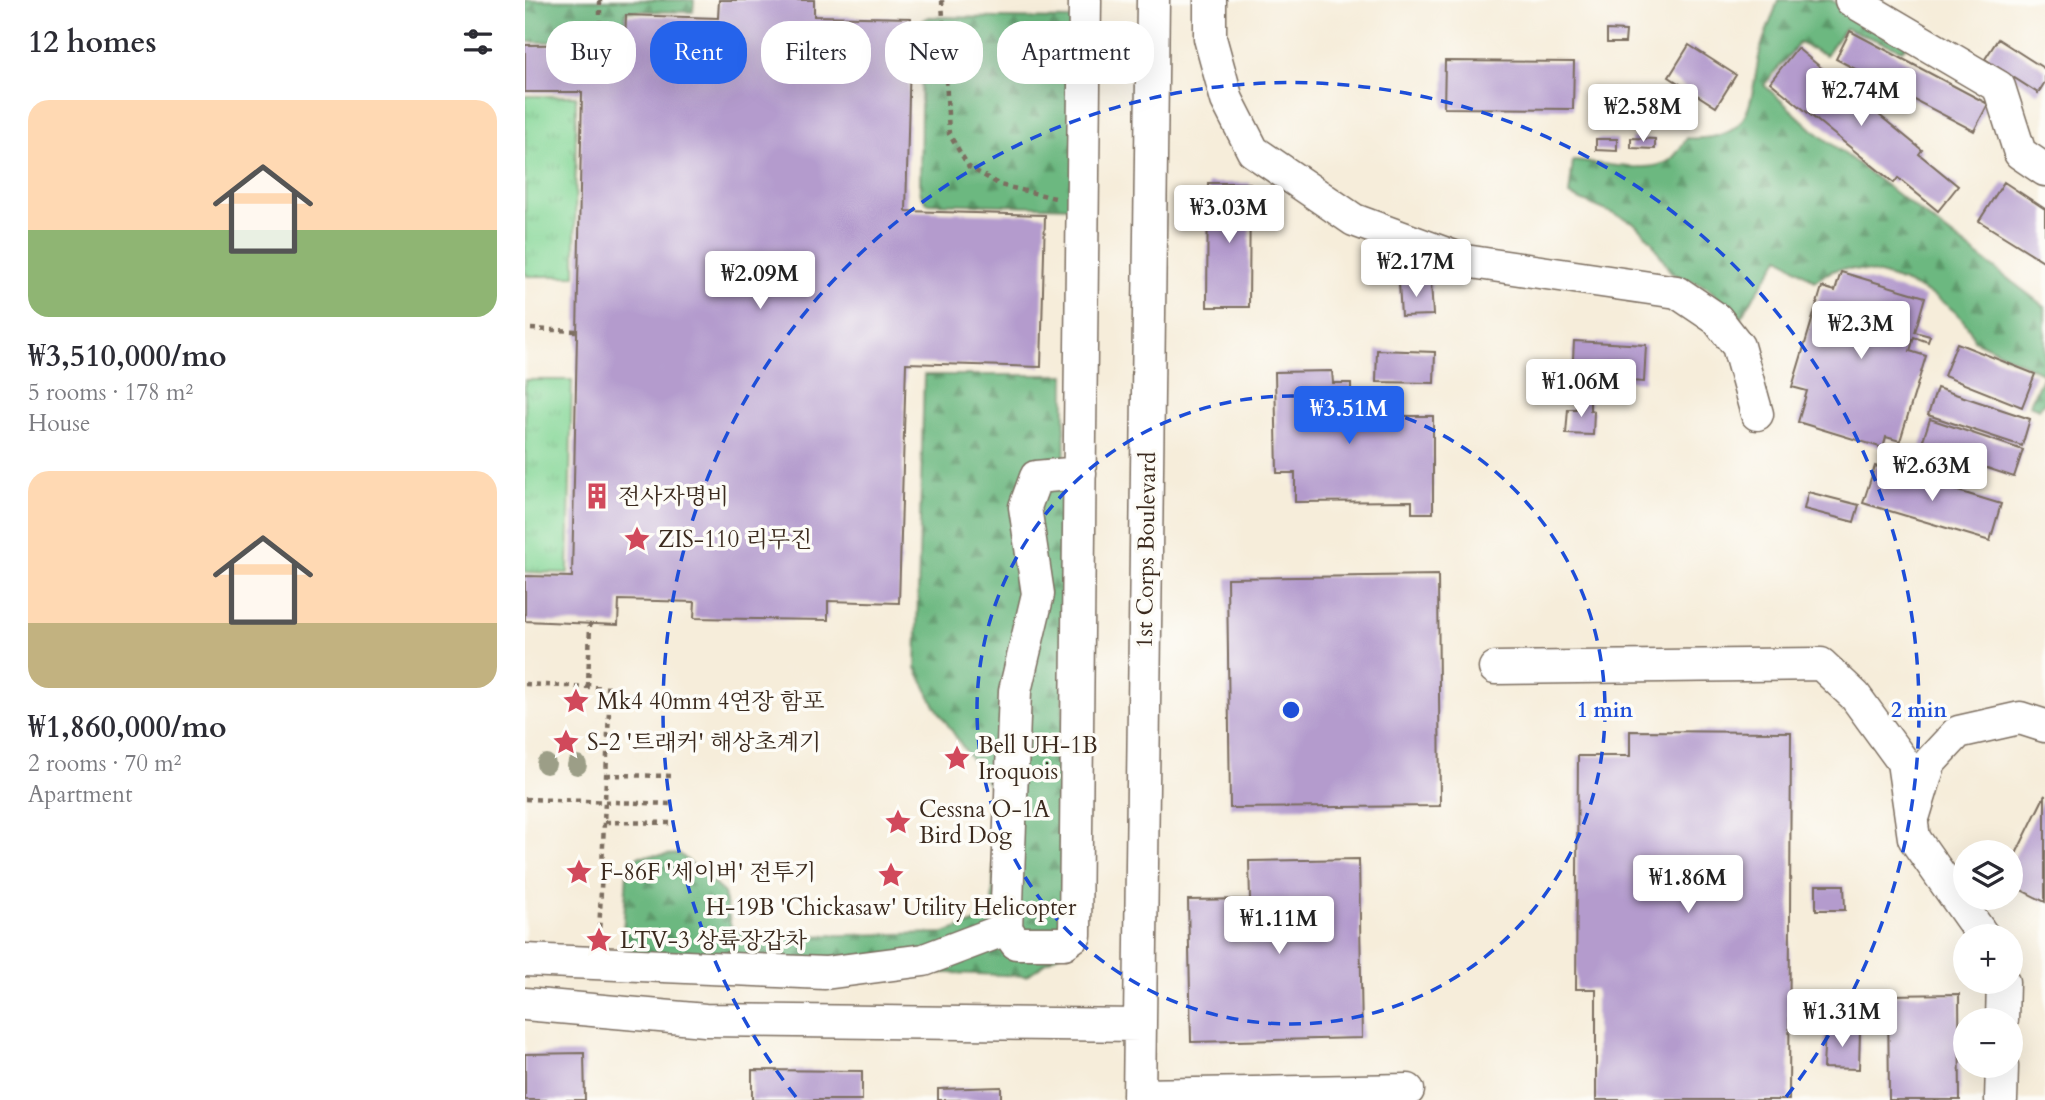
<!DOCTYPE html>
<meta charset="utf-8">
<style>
body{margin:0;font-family:Cardo,"Noto Serif KR",serif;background:#f2f2f3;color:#2b2b33;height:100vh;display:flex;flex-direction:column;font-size:26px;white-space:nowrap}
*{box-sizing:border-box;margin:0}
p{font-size:23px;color:#7c7c81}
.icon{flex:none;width:38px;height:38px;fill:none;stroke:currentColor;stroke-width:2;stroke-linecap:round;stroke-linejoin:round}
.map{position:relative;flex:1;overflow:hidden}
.details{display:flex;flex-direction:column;background:#fff;width:525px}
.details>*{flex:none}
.guide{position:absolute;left:21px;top:21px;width:665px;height:63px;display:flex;gap:14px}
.fabs{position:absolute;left:1428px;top:840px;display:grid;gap:14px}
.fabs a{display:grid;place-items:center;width:70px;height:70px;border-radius:50%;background:#fff;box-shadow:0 7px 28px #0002;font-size:35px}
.price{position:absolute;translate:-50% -60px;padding:0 16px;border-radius:7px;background:#fff;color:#222;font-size:23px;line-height:46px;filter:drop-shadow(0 2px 4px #0008)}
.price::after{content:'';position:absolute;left:50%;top:42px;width:21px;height:16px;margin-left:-10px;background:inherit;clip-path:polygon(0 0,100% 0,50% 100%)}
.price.active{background:#2563eb;color:#fff}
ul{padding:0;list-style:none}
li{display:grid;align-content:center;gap:14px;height:371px;padding:0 28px}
li span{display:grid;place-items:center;height:217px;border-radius:21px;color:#555}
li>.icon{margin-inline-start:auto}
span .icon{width:126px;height:126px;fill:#fffc;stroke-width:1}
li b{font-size:30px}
h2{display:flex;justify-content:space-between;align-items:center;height:84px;padding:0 28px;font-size:30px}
.pill{padding:0 24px;border-radius:28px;background:#fff;box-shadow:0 7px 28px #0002;font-size:24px;line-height:63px}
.pill.active{background:#2563eb;color:#fff}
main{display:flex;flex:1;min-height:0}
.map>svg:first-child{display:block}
.grass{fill:url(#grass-tufts);stroke:#60805b;stroke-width:2}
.forest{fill:url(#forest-firs);stroke:#54714f;stroke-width:2}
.building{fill:#b49bcd}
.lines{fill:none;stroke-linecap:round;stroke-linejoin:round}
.minor-casing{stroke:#7c6e60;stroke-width:35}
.path{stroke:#7c6e60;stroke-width:4.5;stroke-dasharray:5 5;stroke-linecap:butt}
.minor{stroke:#fff;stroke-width:32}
.tree{fill:#9c9e87}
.ring{fill:none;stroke:#1d4ed8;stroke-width:3.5;stroke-dasharray:12 9}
.labels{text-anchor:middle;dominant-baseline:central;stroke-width:7;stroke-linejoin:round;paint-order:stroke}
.poi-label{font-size:23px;fill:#3b2a1e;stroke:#fdfcf7;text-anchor:start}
.street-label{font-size:23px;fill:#3b2a1e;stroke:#fdfcf7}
.centre{fill:#1d4ed8;stroke:#fdfcf7;stroke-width:3.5}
.ring-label{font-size:21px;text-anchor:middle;font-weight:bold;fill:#1d4ed8;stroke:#fdfcf7;stroke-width:7;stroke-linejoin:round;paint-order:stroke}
</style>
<main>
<section class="details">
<h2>12 homes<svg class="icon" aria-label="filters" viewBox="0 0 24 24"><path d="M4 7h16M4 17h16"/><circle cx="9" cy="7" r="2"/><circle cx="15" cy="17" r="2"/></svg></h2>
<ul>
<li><span style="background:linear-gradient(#ffd9b3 60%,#8fb573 0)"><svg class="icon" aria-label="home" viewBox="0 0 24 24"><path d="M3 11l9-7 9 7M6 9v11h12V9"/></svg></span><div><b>₩3,510,000/mo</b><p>5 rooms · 178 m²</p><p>House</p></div></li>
<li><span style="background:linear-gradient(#ffd9b3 70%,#c2b280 0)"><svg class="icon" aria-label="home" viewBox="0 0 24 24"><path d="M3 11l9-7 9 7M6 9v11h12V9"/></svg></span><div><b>₩1,860,000/mo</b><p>2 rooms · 70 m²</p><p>Apartment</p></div></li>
</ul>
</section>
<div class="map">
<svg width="1520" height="1100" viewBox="0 0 1520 1100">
<defs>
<pattern id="grass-tufts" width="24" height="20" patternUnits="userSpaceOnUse" patternTransform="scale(1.75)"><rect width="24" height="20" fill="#86d798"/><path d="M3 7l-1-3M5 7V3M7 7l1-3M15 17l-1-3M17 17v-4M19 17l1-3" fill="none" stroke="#75b983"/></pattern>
<pattern id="forest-firs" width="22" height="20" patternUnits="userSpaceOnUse" patternTransform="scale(1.75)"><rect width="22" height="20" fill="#6cb880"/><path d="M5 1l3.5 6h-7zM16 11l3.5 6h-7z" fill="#5a9668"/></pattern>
</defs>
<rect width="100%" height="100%" fill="#fdfcf7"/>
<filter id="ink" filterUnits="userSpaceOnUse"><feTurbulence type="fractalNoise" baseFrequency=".0143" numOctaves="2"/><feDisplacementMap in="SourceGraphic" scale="14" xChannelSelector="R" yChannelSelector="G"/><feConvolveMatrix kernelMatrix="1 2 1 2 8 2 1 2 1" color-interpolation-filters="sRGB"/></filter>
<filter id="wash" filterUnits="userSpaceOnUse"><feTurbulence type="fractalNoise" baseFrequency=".00686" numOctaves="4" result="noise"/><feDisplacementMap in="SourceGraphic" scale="28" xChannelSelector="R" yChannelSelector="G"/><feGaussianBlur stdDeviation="1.57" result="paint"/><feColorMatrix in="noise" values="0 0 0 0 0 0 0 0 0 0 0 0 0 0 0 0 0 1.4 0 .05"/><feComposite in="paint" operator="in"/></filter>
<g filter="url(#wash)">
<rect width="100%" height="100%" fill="#f6edda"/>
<path class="grass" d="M 0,96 L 51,96 L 50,276 L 2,276 L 0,271 Z
M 0,380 L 47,380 L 43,573 L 0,572 Z"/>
<path class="forest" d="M 0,0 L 169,0 L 168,12 L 101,11 L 98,42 L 0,42 Z
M 1253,0 L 1306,0 L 1384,43 L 1377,50 L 1320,28 L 1301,55 L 1274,43 L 1239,85 L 1287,129 L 1520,307 L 1520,401 L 1514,409 L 1504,405 L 1519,374 L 1449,340 C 1438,298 1353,266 1314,269 C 1306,270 1297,277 1290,281 L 1255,257 L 1215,318 L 1182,287 L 1146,273 L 1126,240 L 1108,222 L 1044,195 L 1048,161 C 1072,162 1125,175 1145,160 C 1152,155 1157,145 1162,138 C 1230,142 1224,103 1235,52 C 1239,34 1248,18 1253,0 Z
M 404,17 L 550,19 L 549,207 L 402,203 L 395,192 L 397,21 Z
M 399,375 L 540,375 L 537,928 L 534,954 L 501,976 L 115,961 L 97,949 L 102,872 L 113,856 L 155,854 L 199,893 L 206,927 L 222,937 L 419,933 L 452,922 L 467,908 L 471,819 L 468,792 L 409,704 L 391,668 Z"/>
<g id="blocks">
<path class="building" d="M 194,0 L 289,0 L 289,16 L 386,18 L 381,211 L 520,215 L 516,367 L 381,363 L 374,603 L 303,601 L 303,620 L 169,618 L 170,602 L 94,600 L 93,625 L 0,621 L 0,576 L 47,577 L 57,92 L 0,92 L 0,45 L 100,44 L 101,15 L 193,18 Z
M 1082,30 L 1101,31 L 1100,43 L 1082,43 Z
M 1325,31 L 1463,104 L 1449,131 L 1311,59 Z
M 1473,39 L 1520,69 L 1520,82 L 1513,93 L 1460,59 Z
M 1164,45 L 1211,75 L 1191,107 L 1144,77 Z
M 1272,48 L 1397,150 L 1394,154 L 1433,186 L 1413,211 L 1373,178 L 1369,183 L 1245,82 Z
M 920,61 L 1049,62 L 1048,109 L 919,108 Z
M 1106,138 L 1130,139 L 1130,149 L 1106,148 Z
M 1071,139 L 1092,139 L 1092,151 L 1071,150 Z
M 1479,182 L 1520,209 L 1520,262 L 1454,221 Z
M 683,183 L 725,183 L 724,307 L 682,307 Z
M 1316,272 L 1400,297 L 1390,332 L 1405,336 L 1403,342 L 1389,337 L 1385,351 L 1401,356 L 1375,441 L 1361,437 L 1358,448 L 1273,422 L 1282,391 L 1267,387 L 1297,287 L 1310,291 Z
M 906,282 L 908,315 L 876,316 L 874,283 Z
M 1049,341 L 1121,345 L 1119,382 L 1047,377 Z
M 1432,343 L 1510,374 L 1497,407 L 1419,376 Z
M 852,350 L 910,352 L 909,383 L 851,382 Z
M 807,371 L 808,383 L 826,383 L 826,416 L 908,416 L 908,513 L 887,513 L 887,501 L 770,502 L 770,473 L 752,473 L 750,372 Z
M 1412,388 L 1505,419 L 1497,446 L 1403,415 Z
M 1052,398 L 1065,399 L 1065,410 L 1069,411 L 1068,435 L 1041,434 L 1043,409 L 1051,409 Z
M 1405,419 L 1498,450 L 1489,477 L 1396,446 Z
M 1350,466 L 1476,504 L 1465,541 L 1338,503 Z
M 1283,492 L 1334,505 L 1329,522 L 1279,509 Z
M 913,575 L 915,806 L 705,808 L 702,578 Z
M 1105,731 L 1266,732 L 1264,1100 L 1071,1100 L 1071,989 L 1051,989 L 1053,756 L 1105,756 Z
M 1520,795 L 1520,902 L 1486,885 L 1486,864 Z
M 834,859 L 837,1038 L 666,1042 L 663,900 L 725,899 L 724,861 Z
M 1291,885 L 1319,885 L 1320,910 L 1291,910 Z
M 1434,994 L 1435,1100 L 1364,1100 L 1363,995 Z
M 1300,1029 L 1335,1030 L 1334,1069 L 1298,1068 Z
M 59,1053 L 60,1100 L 0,1100 L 0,1054 Z
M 227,1070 L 337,1071 L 337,1100 L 227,1100 Z
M 476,1087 L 476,1100 L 413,1100 L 413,1089 Z"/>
</g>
</g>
<g filter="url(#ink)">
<use href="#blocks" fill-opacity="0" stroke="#7c6e60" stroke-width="2"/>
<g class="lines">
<g class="minor-casing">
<path id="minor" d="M 685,0 L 685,38 L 702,100 L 728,151 L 829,220 L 940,261 L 1152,292 L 1192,319 L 1213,346 L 1232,414
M 1326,0 L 1474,87 L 1495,153 L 1520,170
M 555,473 L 511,477 L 500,507 L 513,594 L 490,691 L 481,929 L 491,943 L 539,943 L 550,935 C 554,623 555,312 560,0
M 970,668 L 1296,664 L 1330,696 L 1378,762 L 1389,838 L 1458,936
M 1389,815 L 1405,762 L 1433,732 L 1495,718 L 1520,726
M 0,960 L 300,973 L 399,960 L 481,929
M 0,1004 L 180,1020 L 615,1025
M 1477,1020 L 1478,982
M 614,1095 L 883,1090
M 614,1100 L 628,0
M 1476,1100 L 1477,1066"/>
</g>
<path class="path" d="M 75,0 L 75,42
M 417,0 L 424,134 L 444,167 L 475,185 L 530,198
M 6,329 L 51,331
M 0,684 L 85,688 L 74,935
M 63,687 L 65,624
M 81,775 L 150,776
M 0,799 L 148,804
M 80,822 L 148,823"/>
<use href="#minor" class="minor"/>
</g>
<g class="tree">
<circle cx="21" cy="764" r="10"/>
<circle cx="52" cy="765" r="10"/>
</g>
</g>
<g class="ring">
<circle cx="766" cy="710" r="314"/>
<path d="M271 1097A628 628 0 1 1 1261 1097"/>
</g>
<defs>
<g id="building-bare" transform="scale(2.1)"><path d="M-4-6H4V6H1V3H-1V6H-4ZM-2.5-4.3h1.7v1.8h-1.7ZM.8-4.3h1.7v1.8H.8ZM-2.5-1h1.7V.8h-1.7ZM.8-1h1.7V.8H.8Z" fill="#d1495b" stroke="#fdfcf7" stroke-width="2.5" paint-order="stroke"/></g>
<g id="sight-bare" transform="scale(2.1)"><path d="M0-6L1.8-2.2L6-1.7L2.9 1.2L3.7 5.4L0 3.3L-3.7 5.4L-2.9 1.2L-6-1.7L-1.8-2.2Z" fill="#d1495b" stroke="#fdfcf7" stroke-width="2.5" paint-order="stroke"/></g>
</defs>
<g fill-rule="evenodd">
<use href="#building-bare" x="72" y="496"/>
<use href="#sight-bare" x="112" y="539"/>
<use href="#sight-bare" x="51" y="701"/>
<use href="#sight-bare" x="41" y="742"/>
<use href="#sight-bare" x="432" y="758"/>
<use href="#sight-bare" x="373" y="822"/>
<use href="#sight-bare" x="54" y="872"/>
<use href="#sight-bare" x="366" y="875"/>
<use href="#sight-bare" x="74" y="940"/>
</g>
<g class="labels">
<g class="poi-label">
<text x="93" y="496">전사자명비</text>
<text x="133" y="539">ZIS-110 리무진</text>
<text x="72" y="701">Mk4 40mm 4연장 함포</text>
<text x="62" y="742">S-2 '트래커' 해상초계기</text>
<text x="453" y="745">Bell UH-1B<tspan x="453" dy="26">Iroquois</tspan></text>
<text x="394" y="809">Cessna O-1A<tspan x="394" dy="26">Bird Dog</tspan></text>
<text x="75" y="872">F-86F '세이버' 전투기</text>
<text x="366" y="907" text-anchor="middle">H-19B 'Chickasaw' Utility Helicopter</text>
<text x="95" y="940">LTV-3 상륙장갑차</text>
</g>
<g class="street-label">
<text transform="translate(621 550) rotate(-89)">1st Corps Boulevard</text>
</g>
</g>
<circle cx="766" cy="710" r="10" class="centre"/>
<g class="ring-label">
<text x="1080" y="717">1 min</text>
<text x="1394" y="717">2 min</text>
</g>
</svg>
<div class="fabs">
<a><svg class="icon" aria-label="layers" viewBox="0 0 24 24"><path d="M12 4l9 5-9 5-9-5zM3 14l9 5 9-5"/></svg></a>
<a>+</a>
<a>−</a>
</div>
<b class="price" style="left:1336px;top:128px">₩2.74M</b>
<b class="price" style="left:1118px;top:144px">₩2.58M</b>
<b class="price" style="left:704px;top:245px">₩3.03M</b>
<b class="price" style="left:891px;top:299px">₩2.17M</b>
<b class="price" style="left:235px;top:311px">₩2.09M</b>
<b class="price" style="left:1336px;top:361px">₩2.3M</b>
<b class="price" style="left:1056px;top:419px">₩1.06M</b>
<b class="price active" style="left:824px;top:446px">₩3.51M</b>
<b class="price" style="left:1407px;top:503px">₩2.63M</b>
<b class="price" style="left:1163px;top:915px">₩1.86M</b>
<b class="price" style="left:754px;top:956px">₩1.11M</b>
<b class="price" style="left:1317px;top:1049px">₩1.31M</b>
<div class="guide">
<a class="pill">Buy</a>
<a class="pill active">Rent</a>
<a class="pill">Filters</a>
<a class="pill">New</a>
<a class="pill">Apartment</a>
</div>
</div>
</main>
